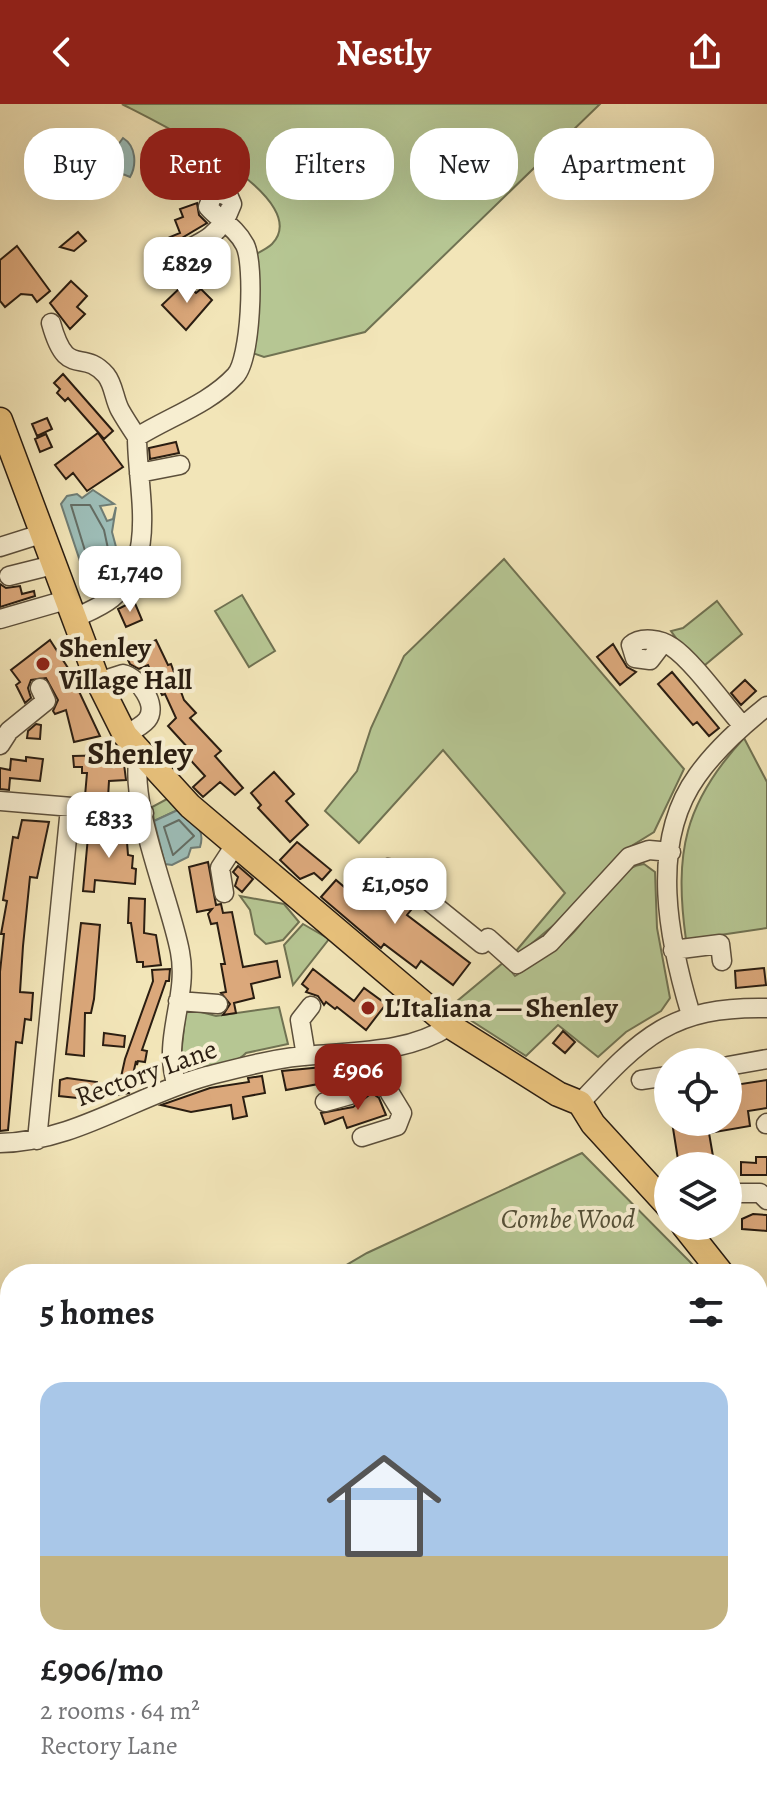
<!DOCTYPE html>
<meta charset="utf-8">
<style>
body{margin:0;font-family:Alegreya,serif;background:#f2f2f2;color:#202124;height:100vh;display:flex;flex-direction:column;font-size:30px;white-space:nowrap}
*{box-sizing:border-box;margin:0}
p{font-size:26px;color:#757577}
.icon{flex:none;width:44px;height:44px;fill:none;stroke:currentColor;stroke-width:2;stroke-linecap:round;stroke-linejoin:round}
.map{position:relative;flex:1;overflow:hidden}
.side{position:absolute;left:0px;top:1160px;width:768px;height:538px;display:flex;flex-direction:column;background:#fff;border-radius:32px 32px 0 0;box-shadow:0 8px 32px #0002}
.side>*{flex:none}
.hud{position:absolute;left:24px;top:24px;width:720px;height:72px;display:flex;gap:16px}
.tools{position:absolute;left:654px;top:944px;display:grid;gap:16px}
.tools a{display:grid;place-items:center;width:88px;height:88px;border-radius:50%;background:#fff;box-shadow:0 8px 32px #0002;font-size:40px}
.price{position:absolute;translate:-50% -68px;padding:0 18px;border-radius:16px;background:#fff;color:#222;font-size:26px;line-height:52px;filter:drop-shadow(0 2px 4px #0008)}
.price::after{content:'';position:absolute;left:50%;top:48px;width:24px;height:18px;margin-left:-12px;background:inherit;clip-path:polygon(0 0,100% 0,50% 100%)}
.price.selected{background:#8f2418;color:#fff}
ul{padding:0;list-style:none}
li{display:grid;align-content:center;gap:16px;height:424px;padding:0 40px}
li+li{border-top:2px solid #e0e0e0}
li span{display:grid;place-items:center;height:248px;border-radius:24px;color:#555}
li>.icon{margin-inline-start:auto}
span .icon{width:144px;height:144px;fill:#fffc;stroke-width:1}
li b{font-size:34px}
h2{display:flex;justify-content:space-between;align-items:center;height:96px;padding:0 40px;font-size:34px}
.tag{padding:0 28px;border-radius:32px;background:#fff;box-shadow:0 8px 32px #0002;font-size:28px;line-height:72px}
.tag.selected{background:#8f2418;color:#fff}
header{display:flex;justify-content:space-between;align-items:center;height:104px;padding:0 40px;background:#8f2418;color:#fff;font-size:36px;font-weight:700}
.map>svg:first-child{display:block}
.green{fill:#b6c693;stroke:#707252;stroke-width:2}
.water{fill:#9dbdb7;stroke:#6f7d75;stroke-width:2}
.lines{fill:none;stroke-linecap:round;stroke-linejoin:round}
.shore{stroke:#646d64;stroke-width:2}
.building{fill:#dba87b;stroke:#2a1d11;stroke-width:2}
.minor-casing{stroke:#5c4f3b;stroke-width:21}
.major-casing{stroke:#2a1d11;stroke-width:27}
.minor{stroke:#f7eed1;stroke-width:18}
.major{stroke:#e9c27c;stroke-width:24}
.poi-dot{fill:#8f2418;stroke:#f7eed1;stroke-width:3}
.labels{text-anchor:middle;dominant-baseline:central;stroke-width:8;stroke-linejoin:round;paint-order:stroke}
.poi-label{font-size:28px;font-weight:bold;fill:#2a1d11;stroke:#f7eed1;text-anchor:start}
.street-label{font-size:28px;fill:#2a1d11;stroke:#f7eed1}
.park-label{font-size:28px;font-style:italic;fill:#545038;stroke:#f7eed1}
.quarter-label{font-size:32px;font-weight:bold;fill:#2a1d11;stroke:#f7eed1}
</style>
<header><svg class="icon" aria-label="back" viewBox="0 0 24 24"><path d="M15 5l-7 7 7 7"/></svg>Nestly<svg class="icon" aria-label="share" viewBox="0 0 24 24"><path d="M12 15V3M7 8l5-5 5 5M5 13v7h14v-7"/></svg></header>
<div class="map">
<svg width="767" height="1697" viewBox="0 0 767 1697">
<rect width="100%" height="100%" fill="#f2e5b8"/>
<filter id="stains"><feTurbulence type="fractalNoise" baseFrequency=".0025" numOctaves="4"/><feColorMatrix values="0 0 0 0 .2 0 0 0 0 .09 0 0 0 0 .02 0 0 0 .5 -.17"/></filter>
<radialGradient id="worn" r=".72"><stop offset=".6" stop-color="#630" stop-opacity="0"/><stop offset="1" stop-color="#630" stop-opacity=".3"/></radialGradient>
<path class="green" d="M 122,0 L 600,0 L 365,228 L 264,253 L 241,245 L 245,156 C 253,151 266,146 272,140 C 317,93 152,16 122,0 Z
M 504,455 L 684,665 L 654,728 L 625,746 L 555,820 L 518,851 L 516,847 L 565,789 L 443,646 L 359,739 L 325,707 L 357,667 L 371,624 L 404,552 Z
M 242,491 L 275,547 L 249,563 L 215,507 Z
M 717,497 L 742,530 L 699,566 L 671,527 L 683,524 Z
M 744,634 L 767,678 L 767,824 L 686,836 C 674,749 684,699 744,634 Z
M 167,695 L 180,705 L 154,717 L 152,703 Z
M 644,760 L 655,768 L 657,824 L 670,894 L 661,907 L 626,928 L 598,953 L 558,921 L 526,952 L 450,903 L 504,858 L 515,872 C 533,860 554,848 570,832 C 594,810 610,764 644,760 Z
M 240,792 L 284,800 L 299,818 L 283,836 L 266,840 L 255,830 L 250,806 Z
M 303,820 L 329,835 L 293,881 L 284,841 Z
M 279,903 L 288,940 L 246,949 C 233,963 195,971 181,952 L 186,904 L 216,912 Z
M 582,1049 L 702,1170 L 331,1170 L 367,1149 Z
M 758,1230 L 767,1242 L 767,1697 L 0,1697 L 0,1366 L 10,1364 L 10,1688 L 758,1688 Z"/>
<path class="water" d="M 123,34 C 136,42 137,61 130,73 L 110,65 L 106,57 Z
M 93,386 L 114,400 L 100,402 L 107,417 L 113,415 L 116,403 L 112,428 L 119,454 L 110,468 L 97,476 L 84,469 L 61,400 L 67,392 L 77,390 L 82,394 Z
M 180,705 C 193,718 206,724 200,743 L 191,744 L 188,753 L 172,761 L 165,760 L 154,717 Z"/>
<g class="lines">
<path class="shore" d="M 71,401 L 90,401 L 104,426 L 110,454 L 99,466 L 90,463 Z
M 179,716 L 194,732 L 173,751 L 164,723 Z"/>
</g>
<path class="building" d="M 197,99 L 199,111 L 207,119 L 175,138 L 170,133 L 180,129 L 175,116 L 183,113 L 180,105 Z
M 78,128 L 86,137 L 74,147 L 60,143 Z
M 17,142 L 50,187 L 37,198 L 32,191 L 21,190 L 5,203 L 0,197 L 0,156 Z
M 71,177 L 87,192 L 77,203 L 85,210 L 70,225 L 50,199 Z
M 185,179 L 196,189 L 201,185 L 212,196 L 186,226 L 162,201 Z
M 63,270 L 113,327 L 104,335 L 68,294 L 65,297 L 57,289 L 60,285 L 54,279 Z
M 47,314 L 52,325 L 37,332 L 32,320 Z
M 98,329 L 123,363 L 87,387 L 73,369 L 66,375 L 55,361 Z
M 46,330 L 52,343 L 40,348 L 35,335 Z
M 176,338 L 179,349 L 150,355 L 149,344 Z
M 0,480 L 6,484 L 20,482 L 22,490 L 34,487 L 35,492 L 0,503 Z
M 134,497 L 142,516 L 126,523 L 118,505 Z
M 50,536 L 68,564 L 100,632 L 74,638 L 66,606 L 55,610 L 53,607 L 58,596 L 46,574 L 31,576 L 28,584 L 31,594 L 25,599 L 16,581 L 20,578 L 11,566 Z
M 156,536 L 168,561 L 171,560 L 184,596 L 196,609 L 190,614 L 221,647 L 215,652 L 243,684 L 235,691 L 220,678 L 203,693 L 193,683 L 205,672 L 184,649 L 189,645 L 168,622 L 176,614 L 165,590 L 162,591 L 148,561 L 139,565 L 130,560 L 125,550 Z
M 613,540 L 627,563 L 636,568 L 620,581 L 597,553 Z
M 672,568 L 719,624 L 709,632 L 697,618 L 693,621 L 658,580 Z
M 745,576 L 756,587 L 741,601 L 731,589 Z
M 36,620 L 41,621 L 40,635 L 27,634 L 28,627 Z
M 115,651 L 115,661 L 124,660 L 126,676 L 109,677 L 108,694 L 85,692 L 87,669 L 82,669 L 82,663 L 74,663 L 73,652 Z
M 26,653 L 43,655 L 40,677 L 10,674 L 9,686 L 0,685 L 0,664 L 10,666 L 11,655 L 26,657 Z
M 274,668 L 294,690 L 286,697 L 308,721 L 290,738 L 258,704 L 261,701 L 251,689 Z
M 22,716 L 49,718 L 37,774 L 30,773 L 23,842 L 20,888 L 33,889 L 31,916 L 25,915 L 22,939 L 16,938 L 8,1026 L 0,1027 L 0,868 L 4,830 L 1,830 L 7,797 L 3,796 L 13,733 L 18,734 Z
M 107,723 L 126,725 L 128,751 L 133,752 L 132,764 L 136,765 L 135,780 L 95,776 L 94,788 L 83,787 L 88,733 L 106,734 Z
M 297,738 L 331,766 L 322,776 L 314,769 L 300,775 L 280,756 Z
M 208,758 L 216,801 L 221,800 L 223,809 L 232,808 L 243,863 L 277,857 L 280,873 L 251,880 L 254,894 L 234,899 L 236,909 L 223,911 L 230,900 L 221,889 L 226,888 L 221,860 L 225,860 L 217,819 L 211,820 L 208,810 L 212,805 L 197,808 L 189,763 Z
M 238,762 L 253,775 L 242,788 L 235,782 L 238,773 L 233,768 Z
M 377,767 L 415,801 L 407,811 L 470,859 L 453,881 L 421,857 L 416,864 L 384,840 L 381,844 L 321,793 L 336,776 L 356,793 Z
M 129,794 L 145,795 L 144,829 L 156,831 L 161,861 L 143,863 L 143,858 L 137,858 L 131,819 L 128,819 Z
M 81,819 L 100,821 L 94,895 L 91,909 L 85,909 L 84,952 L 66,950 Z
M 764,864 L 766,881 L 736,884 L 735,867 Z
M 170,865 L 169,877 L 166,877 L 142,946 L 147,947 L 145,958 L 138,957 L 137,961 L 136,957 L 129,989 L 117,991 L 125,955 L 153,877 L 152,866 Z
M 313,865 L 354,897 L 364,884 L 386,900 L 366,926 L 337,903 L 335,905 L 326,898 L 324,901 L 318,892 L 306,888 L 308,885 L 302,880 Z
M 563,927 L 575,938 L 565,949 L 553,939 Z
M 104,929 L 125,932 L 124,943 L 103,941 Z
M 354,960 L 354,972 L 345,980 L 326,985 L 324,979 L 286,986 L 282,967 Z
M 262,972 L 265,989 L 243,993 L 247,1012 L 233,1015 L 231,1001 L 191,1008 L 161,1001 L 210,984 L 249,978 L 248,974 Z
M 67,974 L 97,978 L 96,996 L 59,992 L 60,976 Z
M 767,976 L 767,1004 L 748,1007 L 750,1022 L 709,1029 L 714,1058 L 679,1062 L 672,1018 L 728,1018 L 728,982 Z
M 372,989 L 379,994 L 386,1011 L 347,1024 L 343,1013 L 325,1020 L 321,1009 L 353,1003 Z
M 756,1053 L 767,1053 L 767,1071 L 741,1071 L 741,1058 L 756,1059 Z
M 753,1110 L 767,1111 L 767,1127 L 742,1125 L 742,1115 Z"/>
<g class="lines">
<g class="minor-casing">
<path id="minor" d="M 51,219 C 67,277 82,243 106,271 C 114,281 114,295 120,306 C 125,315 131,324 137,333
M 139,369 L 180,361
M 0,443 L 41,430
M 9,472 L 53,461
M 0,515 L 66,496
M 73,515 C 85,509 101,503 112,494 C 159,455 137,386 137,333 C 169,313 209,300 235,272 C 251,256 255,161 245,141 C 235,122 220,117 208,103 L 213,91 L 219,89 L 229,93 L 232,100 C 221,131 204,138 175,151
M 663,539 L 650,556 L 635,554 L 631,541 C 641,532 661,535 672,543 C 693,557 724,601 743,622
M 98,578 L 123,570 C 138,573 159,601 147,616 C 142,622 132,627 125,631
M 0,641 L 9,627 L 46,597 L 40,584
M 140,649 C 126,694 171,798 180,848 C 189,894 161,935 177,982
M 0,697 L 144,709
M 388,764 L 482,840 L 488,834 L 517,860 L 550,839 L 629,753 L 649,746 L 671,748
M 224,789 L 220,764 L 235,741
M 673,846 L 720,840 L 722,857
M 178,897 L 218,900
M 691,911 C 669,838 648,740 697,672 C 716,645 742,622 767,602
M 306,952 L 300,916 L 311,902
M 728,962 L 767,955
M 641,976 L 668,972
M 325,998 L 350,991 L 372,974
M 580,999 C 642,933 671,902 767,904
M 766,1020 L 767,1019
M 362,1033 L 397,1022 L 402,1009 L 388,986 L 372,974 L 367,948
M 37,1036 L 70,704
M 0,1039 C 74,1038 137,991 207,972 C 242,963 279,953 315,951 C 361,947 409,948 450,922
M 738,1089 L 760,1089 L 767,1096"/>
</g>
<g class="major-casing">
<path id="major" d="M 0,316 L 97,575 L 125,631 L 190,702 L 450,922 L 558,990 L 580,999 L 593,1020 L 668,1102
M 684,1122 L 722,1170
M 758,1216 L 767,1227"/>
</g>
<use href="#minor" class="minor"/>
<use href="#major" class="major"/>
</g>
<g class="poi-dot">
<circle cx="43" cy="560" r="8"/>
<circle cx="368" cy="904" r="8"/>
</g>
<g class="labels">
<g class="poi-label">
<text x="59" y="544">Shenley<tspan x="59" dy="32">Village Hall</tspan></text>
<text x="384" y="904">L'Italiana — Shenley</text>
</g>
<g class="street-label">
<text transform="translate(146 969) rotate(-20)">Rectory Lane</text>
</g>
<g class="park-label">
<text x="568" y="1115">Combe Wood</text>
</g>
<g class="quarter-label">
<text x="140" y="649">Shenley</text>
</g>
</g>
<rect width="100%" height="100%" filter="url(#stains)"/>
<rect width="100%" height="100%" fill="url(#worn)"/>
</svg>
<div class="tools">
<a><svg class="icon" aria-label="locate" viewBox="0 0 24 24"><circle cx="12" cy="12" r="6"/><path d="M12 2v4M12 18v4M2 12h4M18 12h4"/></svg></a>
<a><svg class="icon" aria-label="layers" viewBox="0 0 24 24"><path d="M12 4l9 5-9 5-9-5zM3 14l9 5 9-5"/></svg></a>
</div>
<b class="price" style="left:187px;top:201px">£829</b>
<b class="price" style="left:130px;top:510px">£1,740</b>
<b class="price" style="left:109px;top:756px">£833</b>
<b class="price" style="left:395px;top:822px">£1,050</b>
<b class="price selected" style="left:358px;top:1008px">£906</b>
<div class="hud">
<a class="tag">Buy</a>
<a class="tag selected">Rent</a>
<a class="tag">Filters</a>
<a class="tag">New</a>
<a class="tag">Apartment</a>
</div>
<section class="side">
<h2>5 homes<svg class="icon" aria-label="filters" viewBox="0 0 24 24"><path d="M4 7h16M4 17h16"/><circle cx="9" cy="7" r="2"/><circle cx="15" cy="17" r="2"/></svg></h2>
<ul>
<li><span style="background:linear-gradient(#a9c7e8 70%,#c2b280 0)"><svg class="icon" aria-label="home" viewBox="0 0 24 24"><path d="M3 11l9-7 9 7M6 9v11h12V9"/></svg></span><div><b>£906/mo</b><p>2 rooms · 64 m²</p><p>Rectory Lane</p></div></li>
</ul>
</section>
</div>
